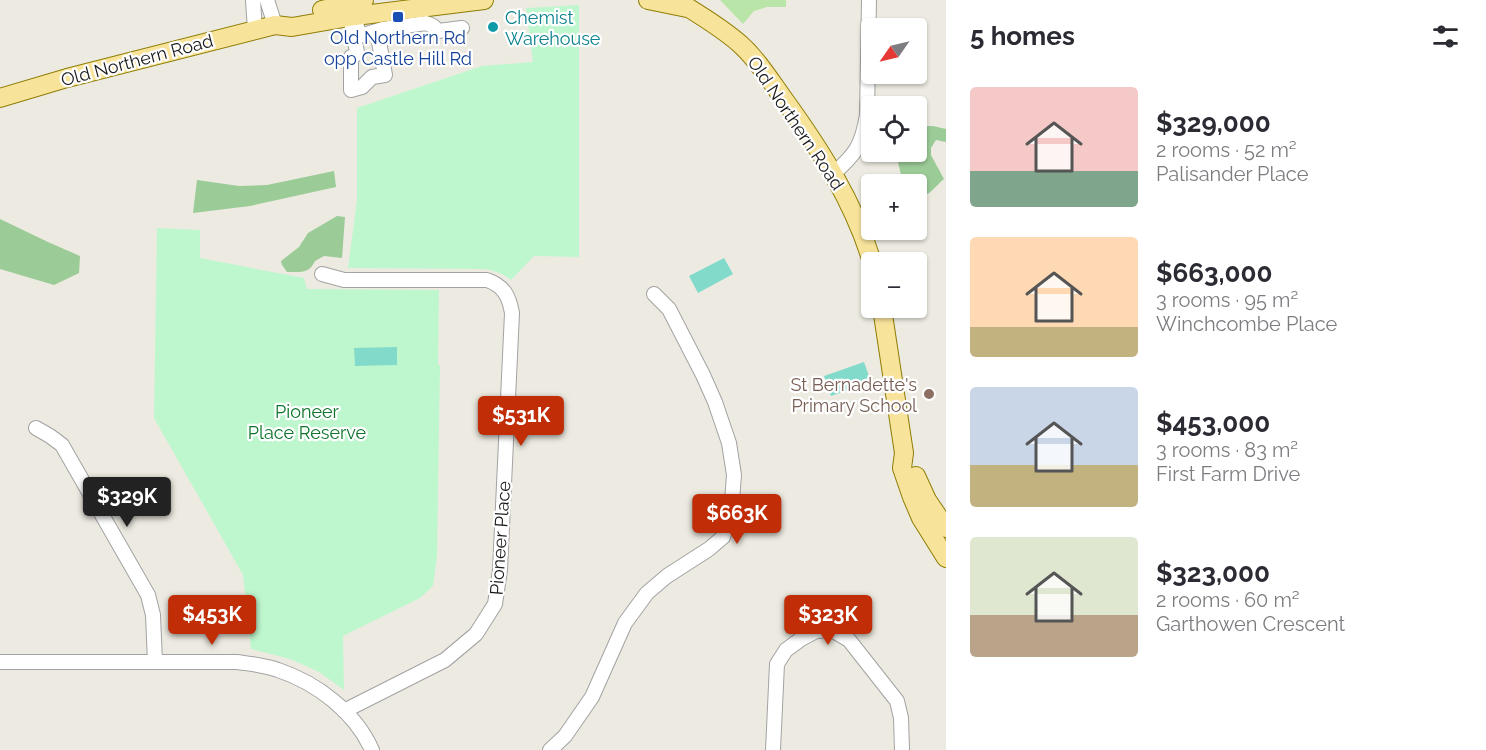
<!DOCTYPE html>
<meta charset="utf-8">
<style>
body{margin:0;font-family:Raleway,sans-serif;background:#f7f7f7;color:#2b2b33;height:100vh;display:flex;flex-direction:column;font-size:22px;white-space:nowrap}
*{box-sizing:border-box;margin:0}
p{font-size:20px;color:#7c7c81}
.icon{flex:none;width:33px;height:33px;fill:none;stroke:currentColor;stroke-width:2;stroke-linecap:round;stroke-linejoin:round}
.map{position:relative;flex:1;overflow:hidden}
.sheet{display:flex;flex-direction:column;background:#fff;width:540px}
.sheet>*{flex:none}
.needle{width:39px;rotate:236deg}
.fabs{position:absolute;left:861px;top:18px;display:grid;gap:12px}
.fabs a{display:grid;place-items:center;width:66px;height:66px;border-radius:6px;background:#fff;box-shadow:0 2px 4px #0004;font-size:30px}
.price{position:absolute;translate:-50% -51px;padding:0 14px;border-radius:6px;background:#c02d07;color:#fff;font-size:20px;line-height:39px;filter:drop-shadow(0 2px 3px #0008)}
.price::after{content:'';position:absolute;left:50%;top:36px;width:18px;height:14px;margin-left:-9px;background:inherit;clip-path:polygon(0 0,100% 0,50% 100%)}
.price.active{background:#222;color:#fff}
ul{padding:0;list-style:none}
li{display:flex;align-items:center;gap:18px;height:150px;padding:0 24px}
li span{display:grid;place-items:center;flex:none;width:168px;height:120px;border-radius:6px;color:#555}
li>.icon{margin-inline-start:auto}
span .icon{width:72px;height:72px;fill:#fffc;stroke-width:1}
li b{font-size:26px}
h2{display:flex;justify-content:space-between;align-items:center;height:72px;padding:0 24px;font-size:26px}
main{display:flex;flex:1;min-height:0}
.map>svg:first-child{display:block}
.grass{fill:#b9e6a8}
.forest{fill:#9bcb97}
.park{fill:#bef7ce}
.pitch{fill:#81daca}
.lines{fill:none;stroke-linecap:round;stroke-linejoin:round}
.minor-casing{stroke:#a2a2a2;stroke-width:16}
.major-casing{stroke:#8e7d05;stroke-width:20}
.minor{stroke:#fff;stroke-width:14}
.major{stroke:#f8e39b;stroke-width:18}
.transit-dot{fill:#1a4fb4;stroke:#fff;stroke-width:2}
.culture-dot{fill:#0f9aa8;stroke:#fff;stroke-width:2}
.education-dot{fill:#8d6e63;stroke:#fff;stroke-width:2}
.labels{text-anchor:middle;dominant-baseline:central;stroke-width:4.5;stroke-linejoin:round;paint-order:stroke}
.culture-label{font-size:18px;fill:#0d838f;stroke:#fff;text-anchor:start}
.transit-label{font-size:18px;fill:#164399;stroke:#fff}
.street-label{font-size:18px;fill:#1b1b1b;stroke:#fff}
.education-label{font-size:18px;fill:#785e54;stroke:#fff;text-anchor:end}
.park-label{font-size:18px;fill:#0f742c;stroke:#fff}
</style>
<main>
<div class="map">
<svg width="946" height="750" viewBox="0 0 946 750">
<rect width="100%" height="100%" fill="#edebe1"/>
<path class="grass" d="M 720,0 L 786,0 L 786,7 L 767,7 L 754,11 L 743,24 Z"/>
<path class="forest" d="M 917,126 L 933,126 L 946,129 L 946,142 L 936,140 L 931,148 L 931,155 L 944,179 C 935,186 929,198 917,196 L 916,184 L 905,184 L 902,179 L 898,162 C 875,159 862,159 871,131 L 872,152 L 916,152 Z
M 334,171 L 336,187 L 250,206 L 193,213 L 197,180 L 239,186 L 267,185 Z
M 337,216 L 345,217 L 342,258 L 324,256 L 315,261 C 309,274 300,272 287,272 L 282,265 L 281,261 L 299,247 L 308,233 Z
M 0,219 L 48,242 L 80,256 L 79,273 L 54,285 L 0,269 Z"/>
<path class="park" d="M 579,5 L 579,257 L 534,256 L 511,280 C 503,274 496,271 485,269 L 348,268 L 357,200 L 357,108 L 482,66 L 533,62 L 526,8 Z
M 157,228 L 200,230 L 200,258 L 304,278 L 307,289 L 439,290 L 438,365 L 440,365 L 437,556 L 433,586 L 420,598 L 343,636 L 344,690 L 319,672 L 290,659 L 251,649 L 243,575 L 154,418 Z"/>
<path class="pitch" d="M 724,258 L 733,274 L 698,293 L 689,276 Z
M 397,347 L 397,365 L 355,366 L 354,348 Z
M 864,362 L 871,382 L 831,396 L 824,376 Z"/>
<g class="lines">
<g class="minor-casing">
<path id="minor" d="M 253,0 L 255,30
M 267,0 L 275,25
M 350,16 L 357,52 L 355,55 L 351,57 L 351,90 L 362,87 L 372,77 L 385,75 L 377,31
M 356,21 L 358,33 L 363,35 L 383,29 L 426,23 L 433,26 L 438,31 L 462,28
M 833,174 C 856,154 862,145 867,115 L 869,0
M 322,274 L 344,280 L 487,280 C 504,286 509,296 512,313 L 500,570 L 495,604 L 476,634 L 445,660 L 344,711
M 36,428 L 50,436 L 62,445 L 148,595 L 153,615 L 155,662
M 0,662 L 237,662 C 251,664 265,665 278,670 C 317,683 355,712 372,750
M 550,750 L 565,736 L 592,697 L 625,623 L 647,593 L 667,576 L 709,549 L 723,537 L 731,514 L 734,475 L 729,443 L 715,402 L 703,375 L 669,309 L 654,294
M 773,750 L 777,664 L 786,650 L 801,639 L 816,631 L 832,630 L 849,640 L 897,701 L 901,718 L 902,750"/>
</g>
<g class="major-casing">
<path id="major" d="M 648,0 L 687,8
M 676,0 C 698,14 721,27 740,44 C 757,59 770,80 783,98 C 820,149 854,202 872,262
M 322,10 L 364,0
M 0,98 L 67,78 L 275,25 L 292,27 L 355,16 L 484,0
M 882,308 L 904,453 L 902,468 L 912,497 L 921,518 L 946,558
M 916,476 L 927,500 L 946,528"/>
</g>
<use href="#minor" class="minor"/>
<use href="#major" class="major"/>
</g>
<rect class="transit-dot" x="392" y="11" width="12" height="12" rx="3"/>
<circle class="culture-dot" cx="493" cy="27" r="6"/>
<circle class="education-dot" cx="929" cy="394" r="6"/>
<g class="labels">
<g class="culture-label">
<text x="505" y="17">Chemist<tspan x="505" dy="21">Warehouse</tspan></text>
</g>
<g class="transit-label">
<text x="398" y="37">Old Northern Rd<tspan x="398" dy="21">opp Castle Hill Rd</tspan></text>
</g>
<g class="street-label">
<text transform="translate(137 60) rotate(-15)">Old Northern Road</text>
<text transform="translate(796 123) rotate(56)">Old Northern Road</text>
<text transform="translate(500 538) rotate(-86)">Pioneer Place</text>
</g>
<g class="education-label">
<text x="917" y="384">St Bernadette's<tspan x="917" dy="21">Primary School</tspan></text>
</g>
<g class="park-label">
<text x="307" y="411">Pioneer<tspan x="307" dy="21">Place Reserve</tspan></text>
</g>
</g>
</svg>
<div class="fabs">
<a><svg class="needle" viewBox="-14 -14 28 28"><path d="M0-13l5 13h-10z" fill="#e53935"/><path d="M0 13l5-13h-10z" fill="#7c7c81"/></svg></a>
<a><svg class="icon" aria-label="locate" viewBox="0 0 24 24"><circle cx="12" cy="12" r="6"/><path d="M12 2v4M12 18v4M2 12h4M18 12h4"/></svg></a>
<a>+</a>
<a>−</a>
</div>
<b class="price" style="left:521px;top:447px">$531K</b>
<b class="price active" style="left:127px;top:528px">$329K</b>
<b class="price" style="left:737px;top:545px">$663K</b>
<b class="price" style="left:212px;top:646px">$453K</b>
<b class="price" style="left:828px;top:646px">$323K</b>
</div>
<section class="sheet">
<h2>5 homes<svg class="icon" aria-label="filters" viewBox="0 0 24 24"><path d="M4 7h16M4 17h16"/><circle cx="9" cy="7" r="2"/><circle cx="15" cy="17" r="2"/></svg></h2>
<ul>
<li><span style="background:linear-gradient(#f6c9c9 70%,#7fa58c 0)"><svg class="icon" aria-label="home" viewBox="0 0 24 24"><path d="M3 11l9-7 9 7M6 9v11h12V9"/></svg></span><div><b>$329,000</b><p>2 rooms · 52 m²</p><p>Palisander Place</p></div></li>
<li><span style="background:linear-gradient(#ffd9b3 75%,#c2b280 0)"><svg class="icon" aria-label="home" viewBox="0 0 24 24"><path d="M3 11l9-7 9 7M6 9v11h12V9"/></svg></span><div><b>$663,000</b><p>3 rooms · 95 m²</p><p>Winchcombe Place</p></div></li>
<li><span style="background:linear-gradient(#c9d6e8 65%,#c2b280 0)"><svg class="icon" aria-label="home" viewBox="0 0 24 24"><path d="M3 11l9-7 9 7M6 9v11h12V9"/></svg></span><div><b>$453,000</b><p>3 rooms · 83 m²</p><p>First Farm Drive</p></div></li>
<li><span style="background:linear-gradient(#dfe7d0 65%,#b9a48a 0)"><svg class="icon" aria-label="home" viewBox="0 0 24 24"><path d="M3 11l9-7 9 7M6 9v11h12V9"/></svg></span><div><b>$323,000</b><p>2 rooms · 60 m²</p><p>Garthowen Crescent</p></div></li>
</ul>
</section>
</main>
